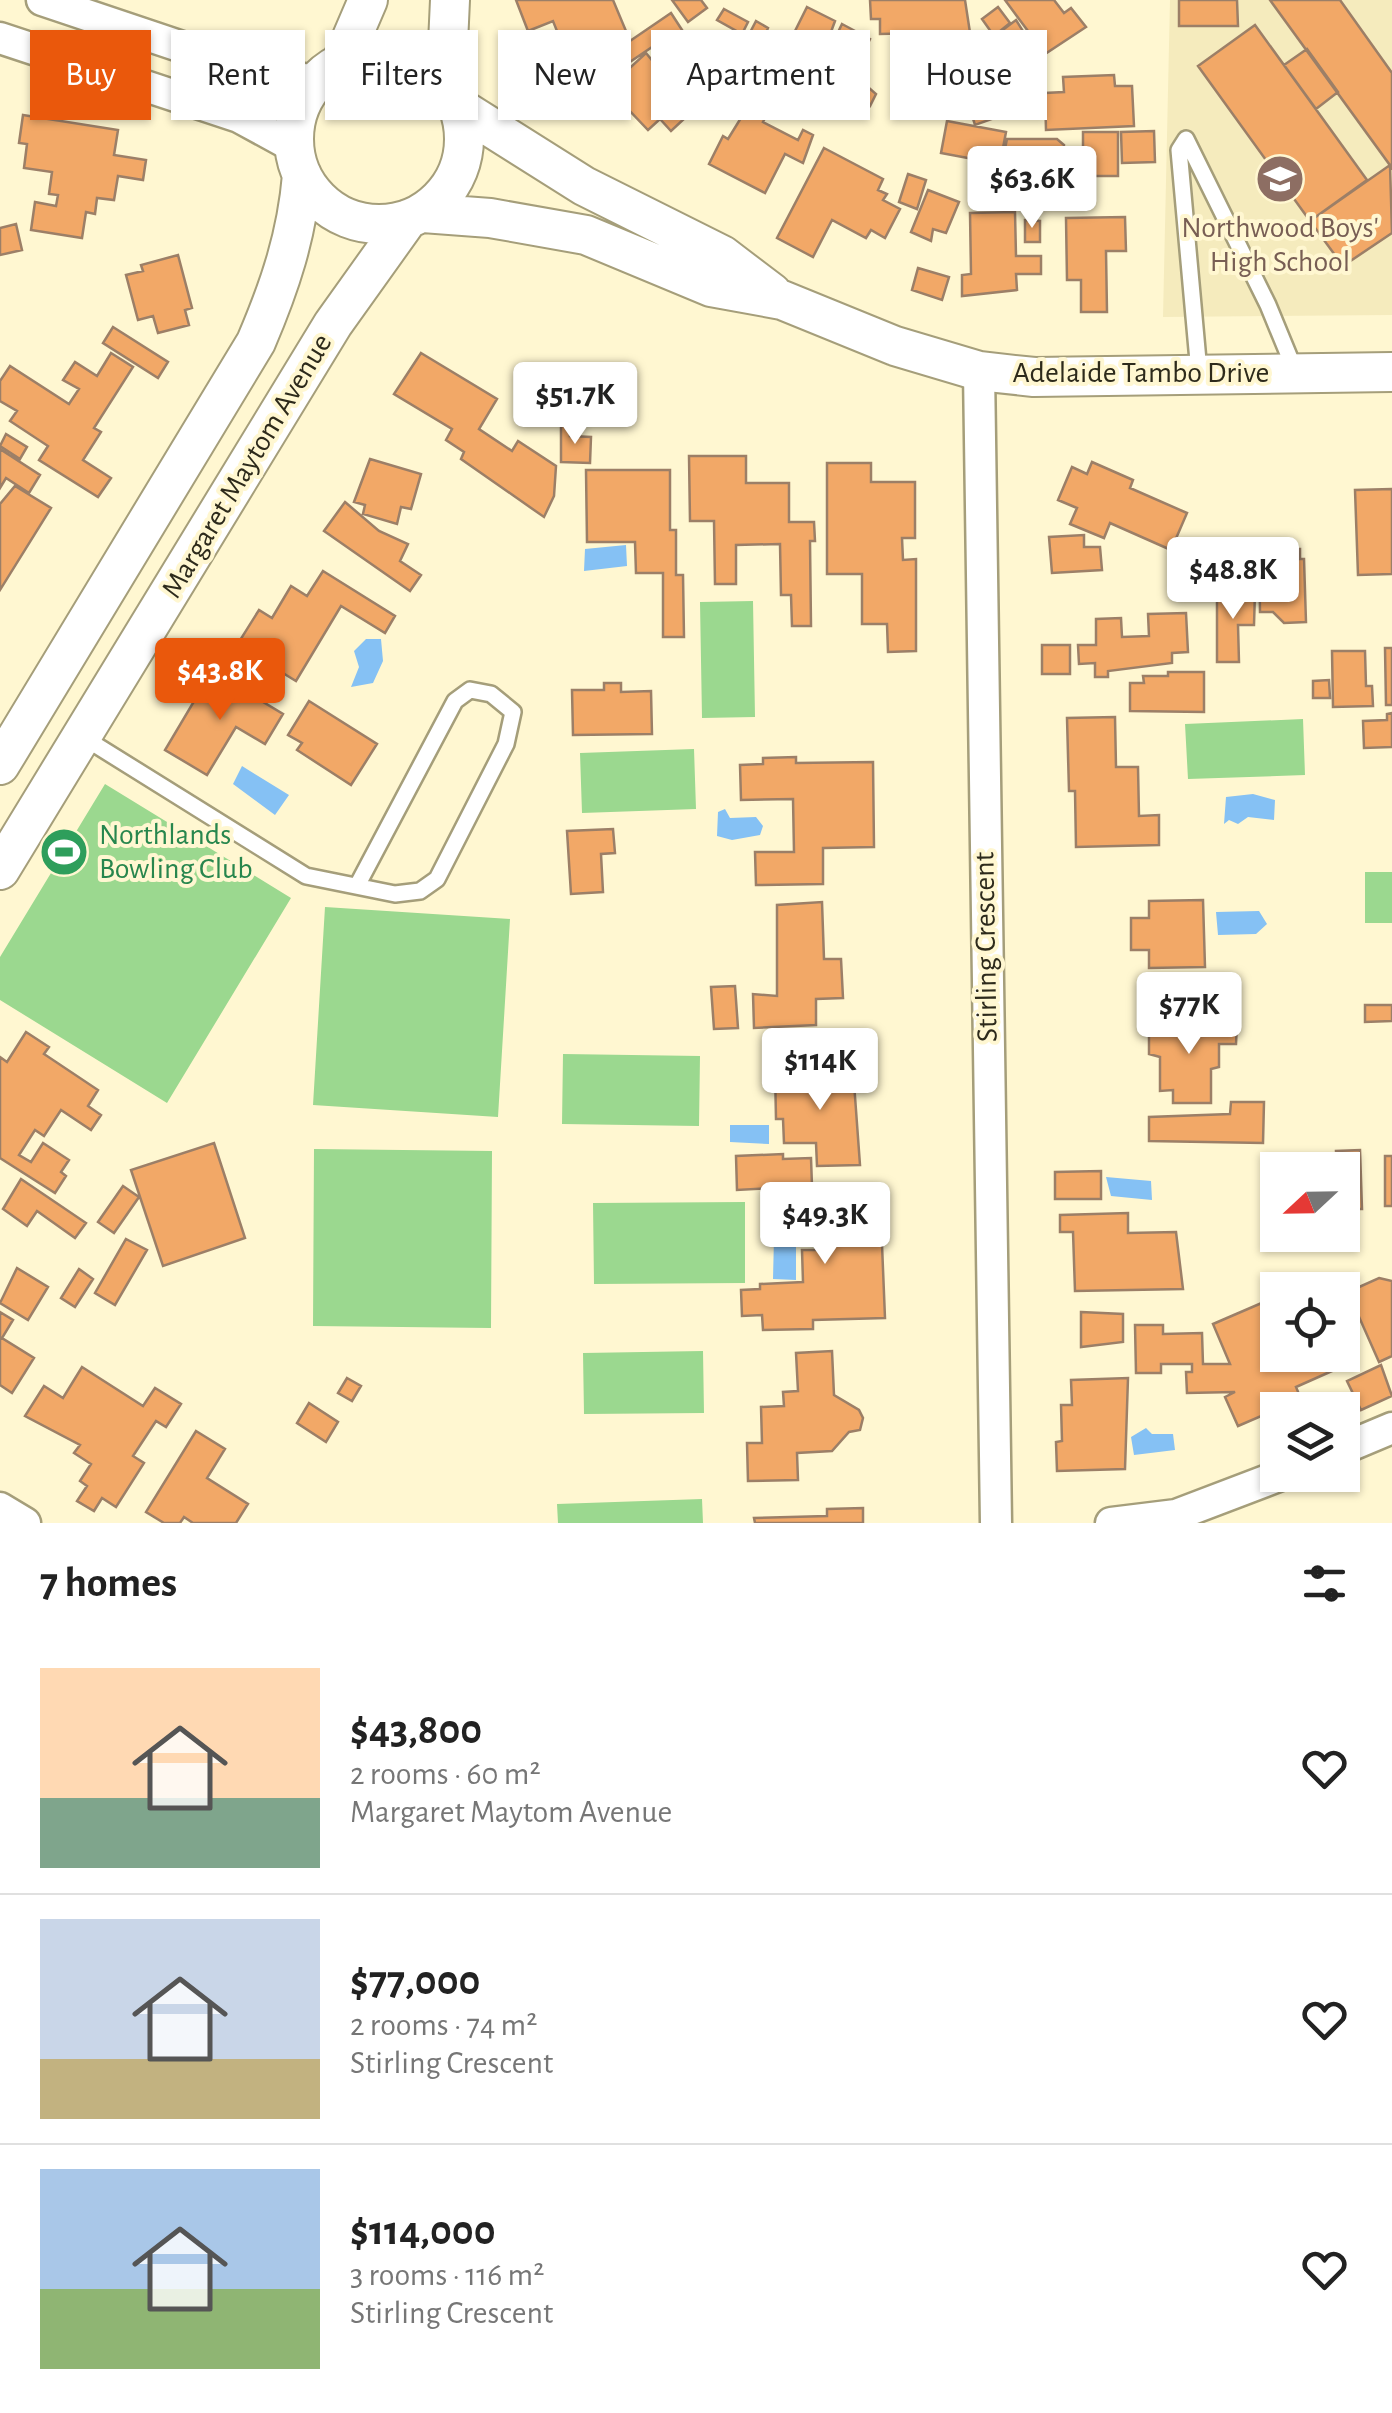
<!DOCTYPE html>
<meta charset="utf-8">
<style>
body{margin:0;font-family:"Alegreya Sans",sans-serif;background:#f6f6f6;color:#222;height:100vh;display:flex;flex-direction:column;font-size:38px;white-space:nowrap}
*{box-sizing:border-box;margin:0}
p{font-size:32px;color:#767676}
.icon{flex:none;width:55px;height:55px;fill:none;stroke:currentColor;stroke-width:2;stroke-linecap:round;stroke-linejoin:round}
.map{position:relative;height:1523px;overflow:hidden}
.panel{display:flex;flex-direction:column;background:#fff;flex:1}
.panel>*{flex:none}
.hud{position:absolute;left:30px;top:30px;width:1332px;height:90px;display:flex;gap:20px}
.needle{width:65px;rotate:248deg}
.tools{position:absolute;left:1260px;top:1152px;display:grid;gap:20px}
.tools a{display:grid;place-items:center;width:100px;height:100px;border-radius:0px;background:#fff;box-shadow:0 2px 8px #0004;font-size:50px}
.price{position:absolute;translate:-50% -85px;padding:0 22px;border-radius:10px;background:#fff;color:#222;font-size:32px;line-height:65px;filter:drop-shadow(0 2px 5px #0008)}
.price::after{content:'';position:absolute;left:50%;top:60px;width:30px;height:22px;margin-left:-15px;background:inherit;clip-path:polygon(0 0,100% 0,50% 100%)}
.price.on{background:#ea580c;color:#fff}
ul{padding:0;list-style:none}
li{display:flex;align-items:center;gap:30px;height:250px;padding:0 40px}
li+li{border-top:2px solid #e0e0e0}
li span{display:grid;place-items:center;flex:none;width:280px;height:200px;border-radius:0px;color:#555}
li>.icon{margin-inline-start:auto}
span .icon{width:120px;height:120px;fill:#fffc;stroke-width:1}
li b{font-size:42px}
h2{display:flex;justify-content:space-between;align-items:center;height:120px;padding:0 40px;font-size:42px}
.pill{padding:0 35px;border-radius:0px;background:#fff;box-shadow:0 2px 8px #0004;font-size:35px;line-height:90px}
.pill.on{background:#ea580c;color:#fff}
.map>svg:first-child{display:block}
.built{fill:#f5ebbd}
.green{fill:#9bd88f}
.water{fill:#85c1f4}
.building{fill:#f2a867;stroke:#9c7f67;stroke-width:2.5}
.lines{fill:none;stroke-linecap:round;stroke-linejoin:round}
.service-casing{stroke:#a59e7a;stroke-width:20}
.minor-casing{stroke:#a59e7a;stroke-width:35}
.tertiary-casing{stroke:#a59e7a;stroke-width:42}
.service{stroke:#fff;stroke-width:15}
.minor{stroke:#fff;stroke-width:30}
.tertiary{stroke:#fff;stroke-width:38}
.labels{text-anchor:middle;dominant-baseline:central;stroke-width:8;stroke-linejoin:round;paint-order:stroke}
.education-label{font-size:30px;fill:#785e54;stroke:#fff7d1}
.street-label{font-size:30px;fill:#2d2a1b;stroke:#fff7d1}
.leisure-label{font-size:30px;fill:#27864d;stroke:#fff7d1;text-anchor:start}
</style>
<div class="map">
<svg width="1392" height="1523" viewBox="0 0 1392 1523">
<rect width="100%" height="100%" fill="#fff7d1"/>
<path class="built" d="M 1170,0 L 1392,0 L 1392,315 L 1163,317 Z"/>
<path class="green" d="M 753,601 L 755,717 L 702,718 L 700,602 Z
M 1303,719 L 1305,775 L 1188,779 L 1185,724 Z
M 694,749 L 696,809 L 582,813 L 580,753 Z
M 105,784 L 291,898 L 167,1103 L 0,1000 L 0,957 Z
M 1365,872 L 1392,872 L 1392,923 L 1365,923 Z
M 325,907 L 510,919 L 498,1117 L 313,1105 Z
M 563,1054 L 700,1056 L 699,1126 L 562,1124 Z
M 314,1149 L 492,1151 L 491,1328 L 313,1326 Z
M 745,1202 L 745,1283 L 594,1284 L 593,1203 Z
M 703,1351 L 704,1413 L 584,1414 L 583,1353 Z
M 702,1499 L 703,1523 L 558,1523 L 557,1504 Z"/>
<path class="water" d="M 626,545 L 627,566 L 584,571 L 585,549 Z
M 366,639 L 381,639 L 383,661 L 373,683 L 351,687 L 359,667 L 354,651 Z
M 242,766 L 289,795 L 275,815 L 233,784 Z
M 1253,794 L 1275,800 L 1274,820 L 1248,817 L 1238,824 L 1229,820 L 1224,824 L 1226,797 Z
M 725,809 L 730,818 L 756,817 L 763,826 L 760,835 L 732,840 L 717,836 L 718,812 Z
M 1259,911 L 1267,924 L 1256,934 L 1218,935 L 1216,912 Z
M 730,1125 L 769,1125 L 769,1144 L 730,1142 Z
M 1106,1177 L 1151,1181 L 1152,1200 L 1111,1196 Z
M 796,1236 L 796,1280 L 773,1279 L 774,1238 Z
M 1146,1428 L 1152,1434 L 1173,1434 L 1175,1450 L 1134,1455 L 1131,1437 Z"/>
<path class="building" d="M 516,0 L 613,0 L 626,31 L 567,56 L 553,21 L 528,31 Z
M 672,0 L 701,0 L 707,8 L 688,22 Z
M 870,0 L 965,0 L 973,52 L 920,53 L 920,33 L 880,34 L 880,19 L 871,19 Z
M 1005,0 L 1054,0 L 1064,13 L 1071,8 L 1086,27 L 1045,54 Z
M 1179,0 L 1237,0 L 1238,26 L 1179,26 Z
M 1270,0 L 1340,0 L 1392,73 L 1392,168 Z
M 807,7 L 835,21 L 824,51 L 794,33 Z
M 998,7 L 1010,23 L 994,36 L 982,19 Z
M 724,9 L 748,22 L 742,34 L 717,20 Z
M 671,13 L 684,33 L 671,42 L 667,37 L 615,72 L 605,58 Z
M 1016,20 L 1042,62 L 1011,73 L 988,41 Z
M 756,21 L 768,28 L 765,35 L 781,43 L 773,60 L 742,48 Z
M 842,24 L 870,39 L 857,67 L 828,53 Z
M 1255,25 L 1367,180 L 1310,221 L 1198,66 Z
M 786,35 L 855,72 L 841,99 L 773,65 Z
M 1307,49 L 1338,92 L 1316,109 L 1284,65 Z
M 646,53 L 683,98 L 674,107 L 685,118 L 671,131 L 660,119 L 648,130 L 608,88 Z
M 701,71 L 721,80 L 709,106 L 689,97 Z
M 853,74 L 876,94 L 870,106 L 843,94 Z
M 1114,75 L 1115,86 L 1132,86 L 1134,126 L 1046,130 L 1045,93 L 1064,92 L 1063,77 Z
M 998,83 L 1001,92 L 1015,87 L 1024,113 L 1016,116 L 1014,111 L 975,125 L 968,103 L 987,97 L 984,88 Z
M 757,92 L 774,101 L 763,122 L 798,140 L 803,130 L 813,135 L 803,163 L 785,154 L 765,193 L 709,164 L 723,136 L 728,139 Z
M 23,115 L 118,130 L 114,155 L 146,160 L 143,180 L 118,176 L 114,200 L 97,198 L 95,214 L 86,212 L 82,238 L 31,230 L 35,202 L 56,206 L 58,195 L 49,194 L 52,172 L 24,168 L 27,144 L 19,143 Z
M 947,121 L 1006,132 L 1000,164 L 941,153 Z
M 1154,131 L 1155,162 L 1122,163 L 1121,132 Z
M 1083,132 L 1118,132 L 1118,176 L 1083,176 Z
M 1007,139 L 1057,139 L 1064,145 L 1062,157 L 1003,158 Z
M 824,148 L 883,179 L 878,190 L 887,194 L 883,200 L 900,209 L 885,238 L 871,230 L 866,238 L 832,220 L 813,257 L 777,238 Z
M 1390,165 L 1392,233 L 1343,266 L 1310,221 Z
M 908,174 L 926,180 L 917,209 L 899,202 Z
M 928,190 L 959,202 L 946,233 L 933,229 L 931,241 L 911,232 Z
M 1015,212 L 1016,256 L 1041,256 L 1041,274 L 1016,274 L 1017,290 L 962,296 L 962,275 L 971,274 L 970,213 Z
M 1125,217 L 1126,251 L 1106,251 L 1107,312 L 1081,312 L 1081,280 L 1067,280 L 1066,218 Z
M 1025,220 L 1040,221 L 1040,242 L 1025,242 Z
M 16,224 L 22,250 L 0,255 L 0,228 Z
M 178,255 L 192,308 L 185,310 L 189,325 L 158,333 L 153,316 L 138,320 L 126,275 L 143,271 L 141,265 Z
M 918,268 L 949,277 L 942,300 L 912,290 Z
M 113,327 L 168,362 L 158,378 L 103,343 Z
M 111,353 L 133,367 L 94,428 L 101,432 L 83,460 L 111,478 L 98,497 L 39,460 L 48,446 L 10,421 L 17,411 L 0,401 L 0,381 L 10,366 L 69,404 L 79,389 L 63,380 L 75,362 L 97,376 Z
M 421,353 L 497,399 L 479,429 L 512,451 L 518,441 L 556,466 L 554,496 L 544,517 L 461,459 L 464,452 L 446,440 L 452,429 L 394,394 Z
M 561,426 L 571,426 L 570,436 L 591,437 L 590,463 L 561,462 Z
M 6,434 L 27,447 L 20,459 L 0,446 Z
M 0,449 L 40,475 L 29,493 L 6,478 L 0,488 Z
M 689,456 L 746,456 L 746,483 L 789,483 L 789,522 L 814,522 L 815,541 L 810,541 L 811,626 L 792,626 L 791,595 L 781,595 L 780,544 L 736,545 L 736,584 L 715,584 L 714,521 L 690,521 Z
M 370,459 L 421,474 L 411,509 L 401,507 L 397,524 L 363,514 L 365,505 L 354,502 Z
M 1092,462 L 1133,480 L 1130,488 L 1187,513 L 1171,550 L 1110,523 L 1104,538 L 1070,524 L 1077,508 L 1058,500 L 1072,467 L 1087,474 Z
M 827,463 L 871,463 L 871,482 L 915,482 L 915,538 L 902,538 L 903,560 L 916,559 L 916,651 L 888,652 L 887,624 L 862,624 L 862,574 L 827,574 Z
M 586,470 L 670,470 L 670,530 L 676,530 L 676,575 L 683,575 L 684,637 L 663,637 L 663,573 L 636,573 L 635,542 L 587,542 Z
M 15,486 L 51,508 L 0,590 L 0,504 Z
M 1392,489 L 1392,574 L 1358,575 L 1355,490 Z
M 345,502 L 379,531 L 408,544 L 400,561 L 421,575 L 410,591 L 324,531 Z
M 1084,535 L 1084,547 L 1100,547 L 1102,570 L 1052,573 L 1049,537 Z
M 1288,543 L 1287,549 L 1300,549 L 1300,559 L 1304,559 L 1306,622 L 1284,623 L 1273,612 L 1260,612 L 1259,547 Z
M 323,571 L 395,616 L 385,633 L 341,606 L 296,681 L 237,645 L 259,610 L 272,618 L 291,586 L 307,596 Z
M 1255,592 L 1254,625 L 1238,625 L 1239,662 L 1217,662 L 1217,593 Z
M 1186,613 L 1188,652 L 1172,653 L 1172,663 L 1108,671 L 1108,677 L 1095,677 L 1095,663 L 1079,664 L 1078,645 L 1096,645 L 1096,619 L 1121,618 L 1122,637 L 1149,636 L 1148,614 Z
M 1042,645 L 1070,645 L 1070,674 L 1042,674 Z
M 1385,648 L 1392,648 L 1392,705 L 1386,705 Z
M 1332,651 L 1365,651 L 1366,686 L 1372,686 L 1373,706 L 1333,707 Z
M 212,671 L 283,714 L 265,744 L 236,727 L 207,775 L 165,750 Z
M 1168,672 L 1204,672 L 1204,712 L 1130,711 L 1130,683 L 1144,683 L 1143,676 L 1168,676 Z
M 1329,680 L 1330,698 L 1313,698 L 1313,681 Z
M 604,683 L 621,683 L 621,692 L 651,691 L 652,734 L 573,735 L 572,690 L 604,690 Z
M 309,701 L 377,744 L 351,785 L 297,750 L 302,743 L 288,735 Z
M 1392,713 L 1392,747 L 1364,748 L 1363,721 L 1387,720 L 1387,714 Z
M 1115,717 L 1116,767 L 1138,767 L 1139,816 L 1159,815 L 1159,845 L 1076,847 L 1075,791 L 1069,791 L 1067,718 Z
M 796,757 L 796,763 L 873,762 L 874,847 L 823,848 L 823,884 L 756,885 L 755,852 L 794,852 L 793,799 L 741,800 L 740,765 L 763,764 L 763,758 Z
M 613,829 L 615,853 L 601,854 L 603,892 L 571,894 L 567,831 Z
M 1203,900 L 1205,967 L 1149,968 L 1149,950 L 1131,950 L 1131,918 L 1149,918 L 1149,901 Z
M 822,902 L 824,959 L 841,959 L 843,998 L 816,999 L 816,1025 L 754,1028 L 753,994 L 777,996 L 777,905 Z
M 735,986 L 738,1028 L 714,1029 L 711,987 Z
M 1365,1005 L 1392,1005 L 1392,1021 L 1365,1022 Z
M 1149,1023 L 1237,1023 L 1236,1044 L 1219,1044 L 1219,1067 L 1211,1069 L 1211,1103 L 1173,1103 L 1173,1090 L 1160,1091 L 1160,1057 L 1149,1054 Z
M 26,1032 L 49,1047 L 44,1054 L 98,1090 L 88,1106 L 101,1115 L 91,1130 L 61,1110 L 44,1136 L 35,1130 L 19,1155 L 31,1162 L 43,1143 L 69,1160 L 61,1172 L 66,1176 L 55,1193 L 0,1158 L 0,1057 L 7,1062 Z
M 853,1069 L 860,1165 L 817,1166 L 816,1143 L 784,1143 L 783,1119 L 776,1119 L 775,1070 Z
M 1231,1102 L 1264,1102 L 1263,1143 L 1149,1141 L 1149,1117 L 1230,1114 Z
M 214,1143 L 245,1238 L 163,1266 L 131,1170 Z
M 1360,1150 L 1362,1209 L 1342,1209 L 1342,1170 L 1337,1170 L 1336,1151 Z
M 783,1154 L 783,1159 L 811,1158 L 812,1186 L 737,1190 L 736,1156 Z
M 1385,1156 L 1392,1156 L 1392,1206 L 1385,1206 Z
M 1101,1171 L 1101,1199 L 1055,1199 L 1055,1172 Z
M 21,1179 L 86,1223 L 75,1238 L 37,1211 L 27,1226 L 3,1209 Z
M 123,1186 L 139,1197 L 114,1233 L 98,1222 Z
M 816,1188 L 816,1198 L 857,1196 L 858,1221 L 881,1220 L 885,1318 L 813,1320 L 813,1329 L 763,1330 L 762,1315 L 742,1316 L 741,1290 L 760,1289 L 760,1284 L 803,1282 L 802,1250 L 816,1250 L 815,1226 L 784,1227 L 782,1189 Z
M 1128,1213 L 1128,1233 L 1176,1232 L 1183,1289 L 1075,1291 L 1073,1232 L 1060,1232 L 1060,1215 Z
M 126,1239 L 147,1250 L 115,1305 L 95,1293 Z
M 17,1268 L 48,1287 L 28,1320 L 0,1303 Z
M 79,1269 L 93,1279 L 75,1307 L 61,1298 Z
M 1379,1278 L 1392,1281 L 1392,1356 L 1379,1362 L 1348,1292 Z
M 1264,1302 L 1272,1320 L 1278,1318 L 1278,1355 L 1325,1355 L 1332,1371 L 1296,1387 L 1301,1399 L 1238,1426 L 1225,1397 L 1235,1392 L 1187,1393 L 1186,1372 L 1192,1372 L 1192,1364 L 1161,1364 L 1161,1373 L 1136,1373 L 1135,1325 L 1163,1325 L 1163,1334 L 1202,1333 L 1203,1364 L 1230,1364 L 1213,1324 Z
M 0,1312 L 13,1320 L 2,1338 L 34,1358 L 12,1393 L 0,1385 Z
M 1081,1312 L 1123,1314 L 1123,1342 L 1081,1347 Z
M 832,1351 L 834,1395 L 859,1410 L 863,1418 L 860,1430 L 849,1432 L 832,1451 L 797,1453 L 798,1480 L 748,1481 L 747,1443 L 762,1443 L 761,1407 L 784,1406 L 783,1392 L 798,1391 L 796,1353 Z
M 1381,1365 L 1392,1396 L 1361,1410 L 1347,1381 Z
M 82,1367 L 143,1406 L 155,1388 L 181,1404 L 166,1427 L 156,1421 L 133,1456 L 144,1463 L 116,1507 L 102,1498 L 94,1511 L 77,1501 L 87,1486 L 80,1481 L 91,1464 L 74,1453 L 80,1445 L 25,1416 L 44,1386 L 63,1398 Z
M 347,1378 L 361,1386 L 352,1401 L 338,1393 Z
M 1128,1378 L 1125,1469 L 1057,1471 L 1056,1442 L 1062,1441 L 1061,1405 L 1072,1405 L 1071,1380 Z
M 309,1403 L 338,1422 L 326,1442 L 297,1423 Z
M 196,1431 L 225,1449 L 207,1478 L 248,1504 L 236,1523 L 193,1523 L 184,1517 L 180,1523 L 164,1523 L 146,1512 Z
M 863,1508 L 863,1523 L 755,1523 L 754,1518 L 827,1516 L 827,1509 Z"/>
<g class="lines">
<g class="service-casing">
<path id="service" d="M 1199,372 L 1179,150 L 1186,139 L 1268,305 L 1296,373
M 83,737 L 306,876 L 395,894 L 420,891 L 437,879 L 506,744 L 513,712 L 491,694 L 470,690 L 455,701 L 358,884"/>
</g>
<g class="minor-casing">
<path id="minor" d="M 42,0 L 215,58 L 316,82
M 0,38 L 239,117 L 294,147
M 979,371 L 996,1523
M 1342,1449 L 1392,1428
M 0,1508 L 25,1523
M 1111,1523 L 1176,1515 L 1281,1475"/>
</g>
<g class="tertiary-casing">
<path id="tertiary" d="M294 139a85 85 0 1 1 170 0a85 85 0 1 1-170 0Z
M 341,63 L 368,0
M 446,87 L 450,0
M 457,106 L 584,186 L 722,255 L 772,293
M 423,213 L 490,218 L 586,235 L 711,287 L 782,300 L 895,346 L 979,371 L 1034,377 L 1392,372
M 0,765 L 256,342 C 280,286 297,235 302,175
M 0,870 L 333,324 L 408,219"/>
</g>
<use href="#service" class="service"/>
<use href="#minor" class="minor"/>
<use href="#tertiary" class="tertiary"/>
</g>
<defs>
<g id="school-disc" transform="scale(2.5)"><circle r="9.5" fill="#8d6e63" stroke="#fff7d1"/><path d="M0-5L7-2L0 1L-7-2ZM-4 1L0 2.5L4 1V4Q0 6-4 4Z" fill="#fff"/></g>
<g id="stadium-disc" transform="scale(2.5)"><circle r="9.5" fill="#2e9e5b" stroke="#fff7d1"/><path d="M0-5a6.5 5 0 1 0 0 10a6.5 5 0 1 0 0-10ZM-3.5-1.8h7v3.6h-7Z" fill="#fff"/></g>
</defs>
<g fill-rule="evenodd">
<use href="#school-disc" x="1280" y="179"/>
<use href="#stadium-disc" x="64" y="852"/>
</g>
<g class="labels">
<g class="education-label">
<text x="1280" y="228">Northwood Boys'<tspan x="1280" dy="34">High School</tspan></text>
</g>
<g class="street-label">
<text x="1141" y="373">Adelaide Tambo Drive</text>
<text transform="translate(247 466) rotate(-59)">Margaret Maytom Avenue</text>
<text transform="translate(986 947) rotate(-91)">Stirling Crescent</text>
</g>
<g class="leisure-label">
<text x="99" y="835">Northlands<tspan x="99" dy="34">Bowling Club</tspan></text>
</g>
</g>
</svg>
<div class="tools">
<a><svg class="needle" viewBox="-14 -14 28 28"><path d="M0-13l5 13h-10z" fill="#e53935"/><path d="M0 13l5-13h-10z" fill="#767676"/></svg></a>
<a><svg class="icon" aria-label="locate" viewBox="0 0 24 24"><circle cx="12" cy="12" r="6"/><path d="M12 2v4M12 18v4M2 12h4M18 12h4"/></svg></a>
<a><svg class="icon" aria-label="layers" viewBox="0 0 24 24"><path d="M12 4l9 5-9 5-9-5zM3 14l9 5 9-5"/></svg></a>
</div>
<b class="price" style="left:1032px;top:231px">$63.6K</b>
<b class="price" style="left:575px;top:447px">$51.7K</b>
<b class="price" style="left:1233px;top:622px">$48.8K</b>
<b class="price on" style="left:220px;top:723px">$43.8K</b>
<b class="price" style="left:1189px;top:1057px">$77K</b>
<b class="price" style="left:820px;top:1113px">$114K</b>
<b class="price" style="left:825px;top:1267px">$49.3K</b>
<div class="hud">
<a class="pill on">Buy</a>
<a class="pill">Rent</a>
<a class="pill">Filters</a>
<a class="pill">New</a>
<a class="pill">Apartment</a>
<a class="pill">House</a>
</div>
</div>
<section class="panel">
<h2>7 homes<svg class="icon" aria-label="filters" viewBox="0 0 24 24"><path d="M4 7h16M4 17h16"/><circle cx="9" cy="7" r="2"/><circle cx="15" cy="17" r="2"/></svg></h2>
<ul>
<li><span style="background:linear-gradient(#ffd9b3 65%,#7fa58c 0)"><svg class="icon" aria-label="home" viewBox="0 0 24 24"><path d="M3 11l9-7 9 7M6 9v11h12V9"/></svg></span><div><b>$43,800</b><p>2 rooms · 60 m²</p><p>Margaret Maytom Avenue</p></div><svg class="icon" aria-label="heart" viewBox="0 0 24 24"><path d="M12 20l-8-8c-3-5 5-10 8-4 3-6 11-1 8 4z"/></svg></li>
<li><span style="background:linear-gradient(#c9d6e8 70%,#c2b280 0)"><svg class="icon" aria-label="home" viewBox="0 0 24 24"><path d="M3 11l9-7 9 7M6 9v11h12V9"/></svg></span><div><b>$77,000</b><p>2 rooms · 74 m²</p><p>Stirling Crescent</p></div><svg class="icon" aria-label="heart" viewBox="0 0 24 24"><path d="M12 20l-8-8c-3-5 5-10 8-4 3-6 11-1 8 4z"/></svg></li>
<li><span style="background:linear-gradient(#a9c7e8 60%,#8fb573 0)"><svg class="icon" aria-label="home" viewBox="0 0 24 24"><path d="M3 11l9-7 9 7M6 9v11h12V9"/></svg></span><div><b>$114,000</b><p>3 rooms · 116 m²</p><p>Stirling Crescent</p></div><svg class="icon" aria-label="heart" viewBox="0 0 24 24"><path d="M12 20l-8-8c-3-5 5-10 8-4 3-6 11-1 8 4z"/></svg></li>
</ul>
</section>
